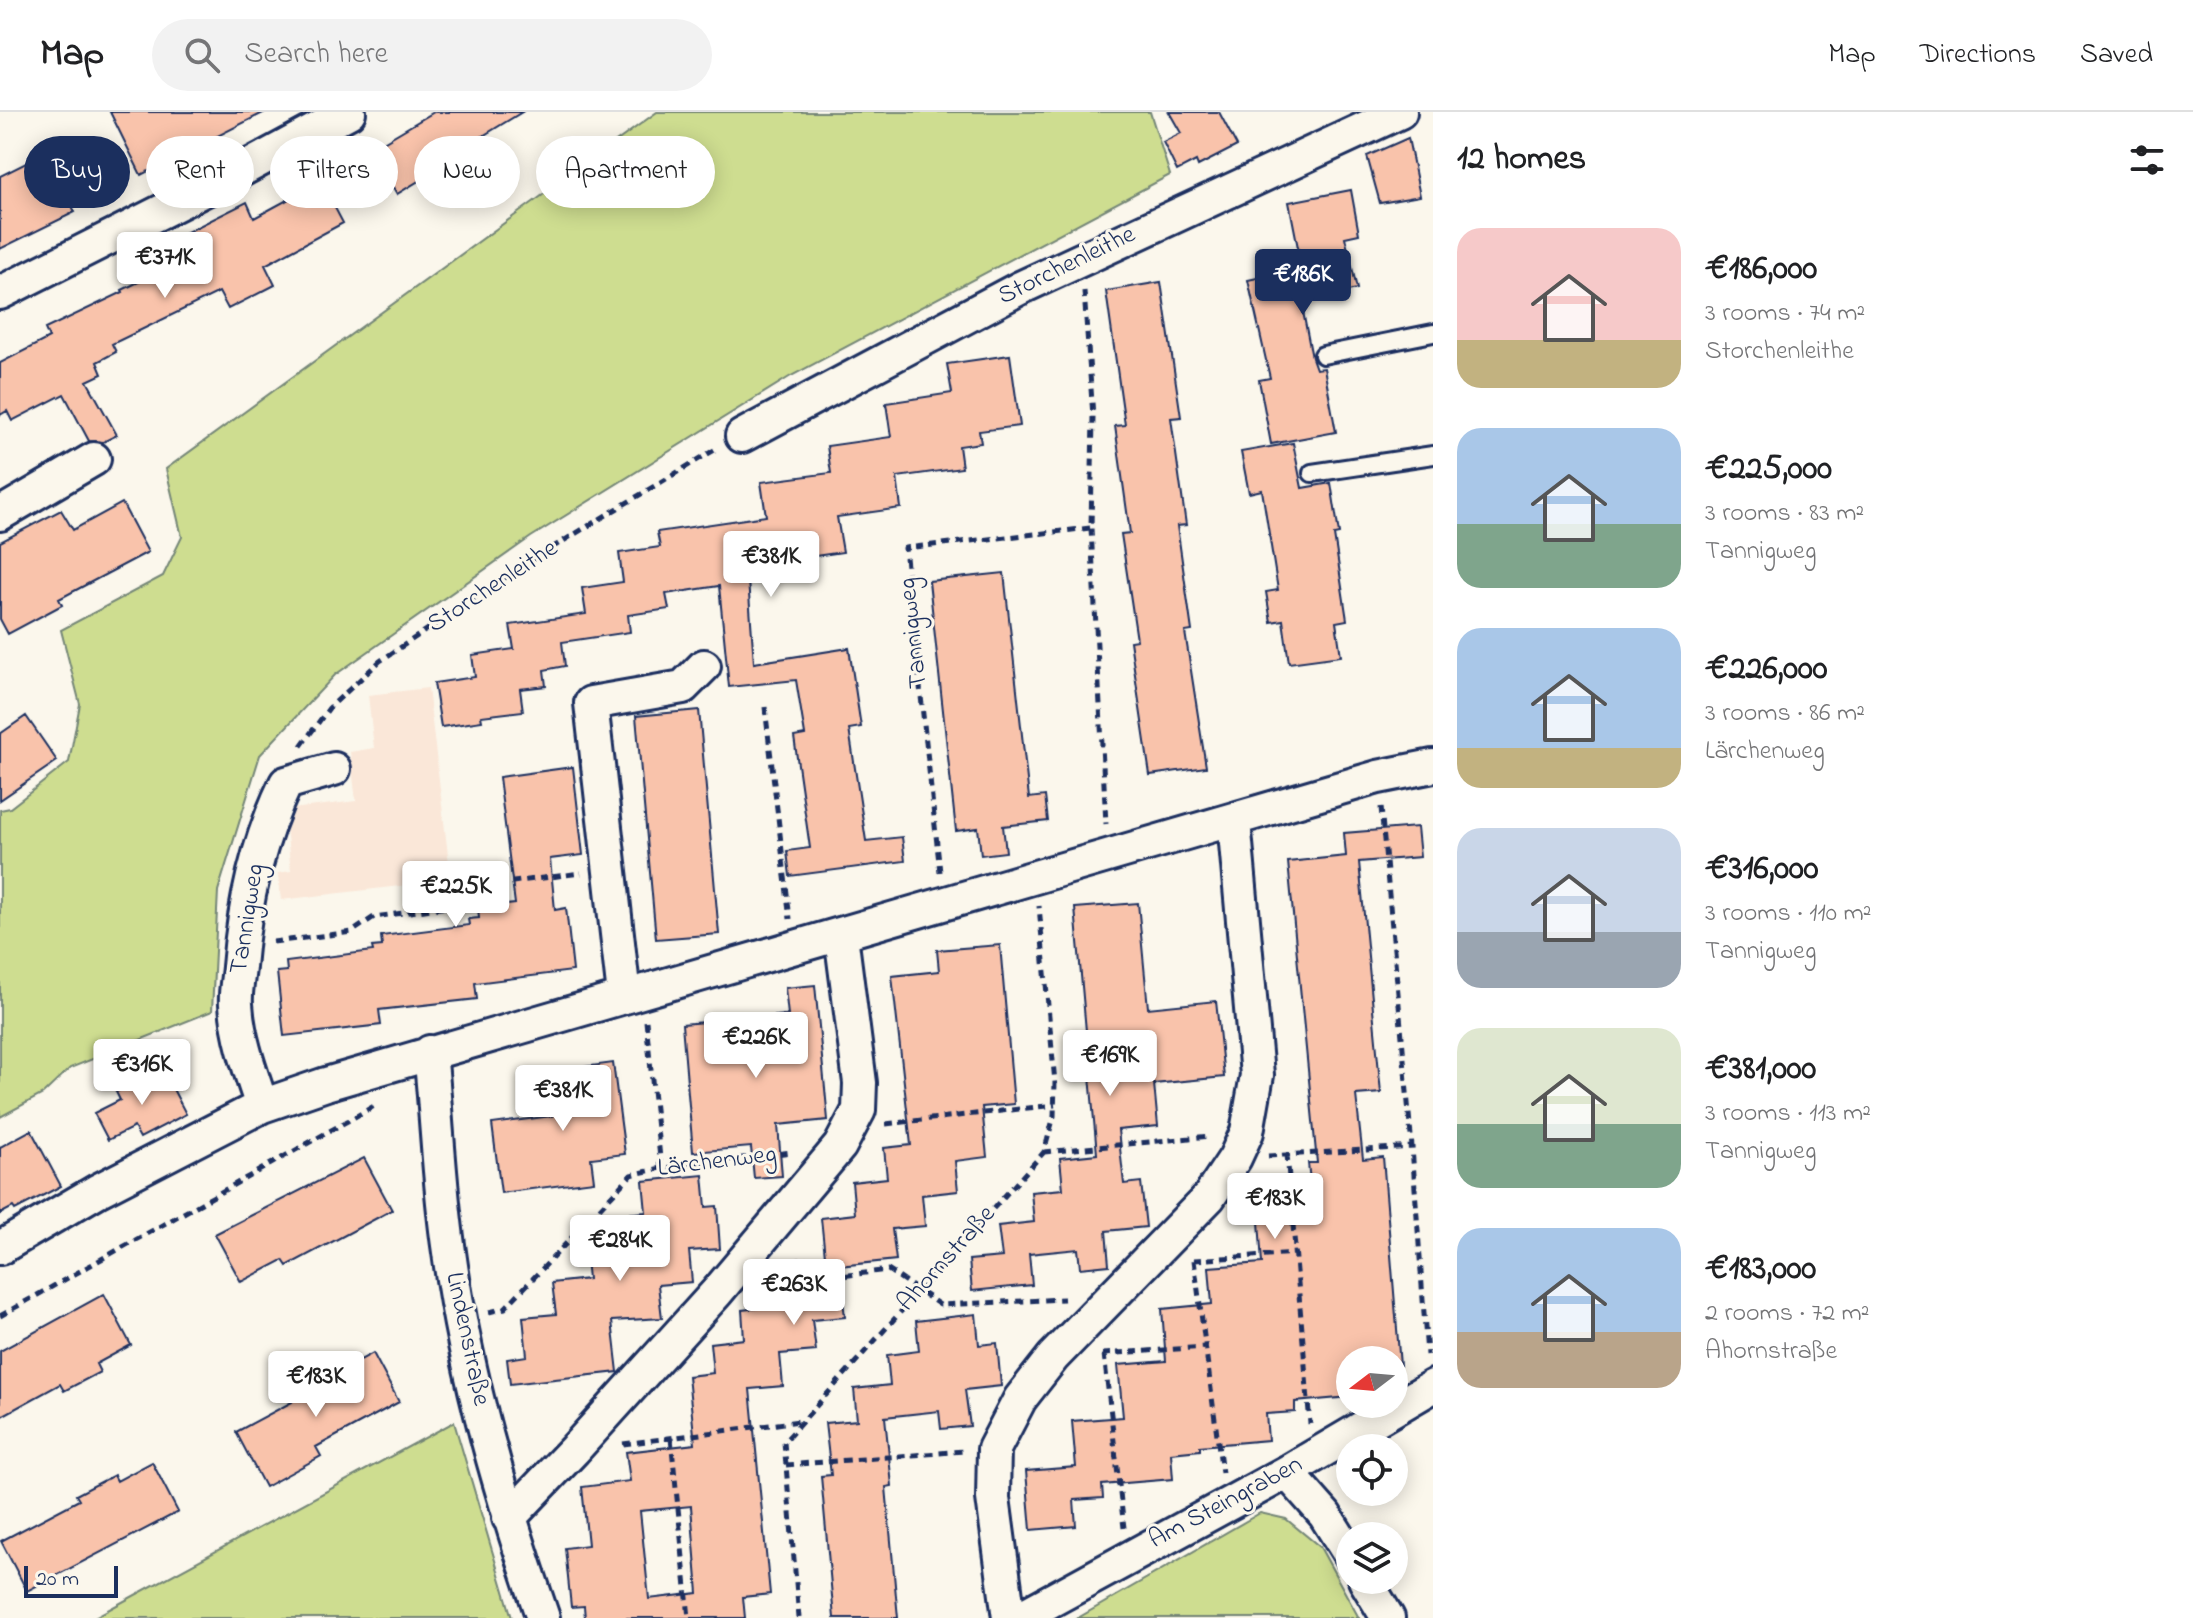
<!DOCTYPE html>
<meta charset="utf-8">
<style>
body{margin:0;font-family:"Indie Flower",sans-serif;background:#f2f2f2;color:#202124;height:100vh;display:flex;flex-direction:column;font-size:30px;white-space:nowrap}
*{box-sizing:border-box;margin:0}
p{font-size:26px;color:#757577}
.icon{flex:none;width:44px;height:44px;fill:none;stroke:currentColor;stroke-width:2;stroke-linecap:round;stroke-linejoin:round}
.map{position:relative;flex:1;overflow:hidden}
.side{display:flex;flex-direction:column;background:#fff;width:760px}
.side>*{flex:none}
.banner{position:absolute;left:24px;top:24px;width:760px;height:72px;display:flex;gap:16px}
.needle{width:52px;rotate:254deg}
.fabs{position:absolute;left:1336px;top:1234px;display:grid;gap:16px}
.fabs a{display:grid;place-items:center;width:72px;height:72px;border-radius:50%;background:#fff;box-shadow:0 4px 20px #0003;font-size:40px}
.scale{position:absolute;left:24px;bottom:20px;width:94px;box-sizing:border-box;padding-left:8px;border:4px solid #1b2f5e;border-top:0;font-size:22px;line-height:28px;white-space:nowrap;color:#1b2f5e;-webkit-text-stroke:6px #fbf7ec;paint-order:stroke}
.price{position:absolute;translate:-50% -68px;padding:0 18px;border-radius:8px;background:#fff;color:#222;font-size:26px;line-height:52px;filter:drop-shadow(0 2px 4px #0008)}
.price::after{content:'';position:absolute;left:50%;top:48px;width:24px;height:18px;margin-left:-12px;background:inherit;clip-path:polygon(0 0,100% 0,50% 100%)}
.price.selected{background:#1b2f5e;color:#fff}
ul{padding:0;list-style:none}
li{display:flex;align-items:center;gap:24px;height:200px;padding:0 24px}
li span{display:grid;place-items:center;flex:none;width:224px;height:160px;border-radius:24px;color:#555}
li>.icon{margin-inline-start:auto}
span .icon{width:96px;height:96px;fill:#fffc;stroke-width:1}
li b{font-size:34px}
h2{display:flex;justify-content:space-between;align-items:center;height:96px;padding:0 24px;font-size:34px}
.chip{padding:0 28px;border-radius:36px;background:#fff;box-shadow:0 4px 20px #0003;font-size:28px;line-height:72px}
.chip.selected{background:#1b2f5e;color:#fff}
header{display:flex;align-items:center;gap:48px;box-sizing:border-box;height:112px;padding:0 40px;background:#fff;border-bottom:2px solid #e0e0e0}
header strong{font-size:38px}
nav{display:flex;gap:44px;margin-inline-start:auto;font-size:28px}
.search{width:560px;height:72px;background:#f2f2f2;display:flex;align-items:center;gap:20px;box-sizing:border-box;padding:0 28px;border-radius:44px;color:#757577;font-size:30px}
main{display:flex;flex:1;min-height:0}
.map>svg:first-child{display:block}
.built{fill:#fae7d8}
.green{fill:#cedd90;stroke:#748677;stroke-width:2}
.building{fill:#f9c3ab;stroke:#1b2f5e;stroke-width:2;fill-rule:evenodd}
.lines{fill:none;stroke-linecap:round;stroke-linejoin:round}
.service-casing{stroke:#1b2f5e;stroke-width:22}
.minor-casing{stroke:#1b2f5e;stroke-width:38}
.path{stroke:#1b2f5e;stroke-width:5;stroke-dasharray:8 6;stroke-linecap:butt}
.service{stroke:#fbf7ec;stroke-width:16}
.minor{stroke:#fbf7ec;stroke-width:32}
.labels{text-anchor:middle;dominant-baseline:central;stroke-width:6;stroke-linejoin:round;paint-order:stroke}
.street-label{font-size:26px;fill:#1b2f5e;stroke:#fbf7ec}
</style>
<header>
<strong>Map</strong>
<div class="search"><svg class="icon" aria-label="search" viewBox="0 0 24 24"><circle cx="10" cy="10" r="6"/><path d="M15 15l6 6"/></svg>Search here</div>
<nav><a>Map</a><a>Directions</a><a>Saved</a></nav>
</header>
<main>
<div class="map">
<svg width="1433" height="1506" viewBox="0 0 1433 1506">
<rect width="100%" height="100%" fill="#fbf7ec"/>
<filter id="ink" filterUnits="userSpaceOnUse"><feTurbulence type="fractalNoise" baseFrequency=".0125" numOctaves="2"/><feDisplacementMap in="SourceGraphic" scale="16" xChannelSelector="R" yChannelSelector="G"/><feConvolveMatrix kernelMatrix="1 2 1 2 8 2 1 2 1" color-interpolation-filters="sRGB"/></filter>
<g filter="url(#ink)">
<path class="built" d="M 428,576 L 451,768 L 281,788 L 278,761 L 291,759 L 284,698 L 356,689 L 350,640 L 374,636 L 368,583 Z"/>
<path class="green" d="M 657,0 L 1150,0 L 1170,63 L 791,264 L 531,425 L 335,563 L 260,643 L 218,779 L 212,899 L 70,956 L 43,982 L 0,1005 L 0,698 L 10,696 L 69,650 L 80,592 L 61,518 L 163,464 L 182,425 L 166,357 Z
M 454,1310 L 512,1506 L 93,1506 Z
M 1260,1401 L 1286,1407 L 1320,1435 L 1359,1506 L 1078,1506 Z"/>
<path class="building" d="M 110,0 L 265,0 L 141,63 Z
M 434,0 L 522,0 L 455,41 L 458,45 L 397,82 L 379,51 L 389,45 L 380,32 Z
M 1169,0 L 1219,0 L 1237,34 L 1198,54 L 1196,49 L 1177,59 L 1163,30 L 1181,21 Z
M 1408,26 L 1420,84 L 1380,91 L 1367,44 Z
M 46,41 L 75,100 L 0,137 L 0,64 Z
M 335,62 L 349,88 L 335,96 L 343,111 L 265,153 L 275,173 L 228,197 L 219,180 L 112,232 L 116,240 L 97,250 L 102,262 L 87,269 L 117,323 L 103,330 L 89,329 L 64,282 L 12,309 L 7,299 L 0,303 L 0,251 L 49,226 L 45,217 L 123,180 L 122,178 L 165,157 L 155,136 L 247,90 L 254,106 Z
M 1351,78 L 1359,122 L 1345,125 L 1357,177 L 1301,189 L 1312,246 L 1316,257 L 1324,256 L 1336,320 L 1271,332 L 1259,268 L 1270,266 L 1248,168 L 1302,156 L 1289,90 Z
M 1161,170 L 1181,305 L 1171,306 L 1186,413 L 1177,414 L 1192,519 L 1185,520 L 1206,655 L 1150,663 L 1130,529 L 1137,528 L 1121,422 L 1130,421 L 1115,314 L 1125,313 L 1106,179 Z
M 1010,243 L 1020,314 L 979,319 L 981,331 L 959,334 L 962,356 L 897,365 L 901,396 L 837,405 L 843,440 L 747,454 L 754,551 L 849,536 L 861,615 L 849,617 L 866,729 L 902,725 L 905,749 L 790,764 L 787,739 L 810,736 L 794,625 L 805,623 L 796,568 L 729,575 L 719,474 L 666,482 L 669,497 L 628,503 L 630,520 L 562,530 L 565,554 L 544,558 L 546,574 L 520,577 L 523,599 L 481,604 L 482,609 L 441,615 L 434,571 L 475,565 L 472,543 L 514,537 L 510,513 L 586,502 L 582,476 L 623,470 L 619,441 L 660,435 L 657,420 L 766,404 L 761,370 L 831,361 L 827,334 L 891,325 L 886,291 L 952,281 L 947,252 Z
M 1293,331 L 1302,376 L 1331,371 L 1339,422 L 1334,423 L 1347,508 L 1336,510 L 1341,544 L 1289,551 L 1283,508 L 1271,510 L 1266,480 L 1278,478 L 1262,378 L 1249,381 L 1241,340 Z
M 122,391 L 148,440 L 59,487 L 62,493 L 8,522 L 0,507 L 0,430 L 61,398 L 73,418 Z
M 1004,461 L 1029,686 L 1045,684 L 1048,709 L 1003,714 L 1006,740 L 981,743 L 978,716 L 956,719 L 929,469 Z
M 699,598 L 719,822 L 656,827 L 636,604 Z
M 26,604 L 57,649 L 0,688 L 0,622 Z
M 573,655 L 583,743 L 550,747 L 555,798 L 566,796 L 573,859 L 475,871 L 477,887 L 379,898 L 381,913 L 284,924 L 277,860 L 287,859 L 286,850 L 373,839 L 372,835 L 382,834 L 381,824 L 469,813 L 468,807 L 479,806 L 478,796 L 515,792 L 499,665 Z
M 1417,715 L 1420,745 L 1359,750 L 1381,981 L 1356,983 L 1363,1047 L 1383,1045 L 1400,1254 L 1394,1255 L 1394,1248 L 1350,1248 L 1350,1285 L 1295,1290 L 1295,1300 L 1266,1302 L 1268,1328 L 1200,1334 L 1200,1338 L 1171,1341 L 1173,1367 L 1102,1373 L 1103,1386 L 1074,1388 L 1076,1414 L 1031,1418 L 1026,1359 L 1076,1355 L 1072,1309 L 1123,1305 L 1118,1253 L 1166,1249 L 1162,1197 L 1212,1192 L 1209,1155 L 1262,1151 L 1257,1082 L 1311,1078 L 1308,1051 L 1317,1051 L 1288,750 L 1346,744 L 1344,721 Z
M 1138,791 L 1148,896 L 1216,889 L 1224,965 L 1154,972 L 1158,1014 L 1118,1018 L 1124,1072 L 1141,1070 L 1146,1115 L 1106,1119 L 1109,1153 L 1080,1156 L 1078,1137 L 1029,1142 L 1032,1173 L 972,1179 L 969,1148 L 1002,1145 L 998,1114 L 1034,1110 L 1031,1080 L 1063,1077 L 1060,1046 L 1097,1042 L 1075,796 Z
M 1000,833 L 1014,992 L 982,995 L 987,1045 L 955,1049 L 958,1079 L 922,1083 L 925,1114 L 892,1117 L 896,1148 L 839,1154 L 845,1205 L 812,1208 L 816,1239 L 780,1242 L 783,1274 L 750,1277 L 770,1482 L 743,1485 L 745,1506 L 585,1506 L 584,1494 L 571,1495 L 565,1436 L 588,1433 L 582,1375 L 630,1369 L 626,1340 L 695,1332 L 688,1264 L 713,1261 L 710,1231 L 744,1227 L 742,1198 L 783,1193 L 779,1149 L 825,1144 L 821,1106 L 855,1102 L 852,1070 L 887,1066 L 884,1036 L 911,1033 L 892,864 L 939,859 L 937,838 ZM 691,1394 L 698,1481 L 649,1487 L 640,1399 Z
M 815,873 L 828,1008 L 778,1013 L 782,1064 L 754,1066 L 751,1035 L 693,1040 L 682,912 L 788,903 L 785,876 Z
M 613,951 L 625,1042 L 591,1046 L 594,1069 L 501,1081 L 492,1012 L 552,1004 L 546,960 Z
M 162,956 L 186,1002 L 140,1026 L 134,1015 L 108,1028 L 94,1001 L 120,988 L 116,980 Z
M 31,1018 L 61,1074 L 15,1098 L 13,1095 L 0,1102 L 0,1035 Z
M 364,1046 L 392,1098 L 287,1154 L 283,1148 L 241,1170 L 215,1122 Z
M 703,1063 L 706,1095 L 717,1094 L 720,1137 L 689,1139 L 692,1170 L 658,1173 L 662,1206 L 612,1209 L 618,1260 L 510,1272 L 507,1247 L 527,1244 L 523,1205 L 556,1202 L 552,1171 L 588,1167 L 585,1137 L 617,1133 L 614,1103 L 646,1100 L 643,1069 Z
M 104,1182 L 131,1233 L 96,1252 L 100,1260 L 64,1279 L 60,1272 L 0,1305 L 0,1239 Z
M 976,1202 L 979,1233 L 997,1231 L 1001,1274 L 965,1278 L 970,1314 L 941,1317 L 939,1299 L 885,1305 L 892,1374 L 886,1375 L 898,1506 L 834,1506 L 821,1364 L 831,1363 L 825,1311 L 857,1308 L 854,1277 L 890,1273 L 887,1243 L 919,1239 L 916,1209 Z
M 373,1241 L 399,1290 L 316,1335 L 321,1344 L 265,1375 L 236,1320 L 292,1290 L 290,1286 Z
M 152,1350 L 178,1400 L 27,1479 L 1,1429 L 79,1388 L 76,1383 L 114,1363 L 117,1369 Z"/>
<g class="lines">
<g class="service-casing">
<path id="service" d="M 1323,243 L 1433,221
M 1312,361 L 1433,343"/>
</g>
<g class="minor-casing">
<path id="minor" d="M 0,181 L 210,75 L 349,0
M 742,324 L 1020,176 L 1400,0
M 0,402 L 94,347
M 624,884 L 591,591 L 683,575 L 704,554
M 430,940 C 437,1006 439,1074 449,1140 C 466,1265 502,1387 543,1506
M 262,994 C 251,961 238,927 236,892 C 235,880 238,867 239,855 C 244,792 258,729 286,671 L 334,657
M 0,1136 L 97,1079 L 262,994 L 326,972 L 1378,665 L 1433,654
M 1287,1360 L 1325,1403 L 1350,1443
M 509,1406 L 574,1338 L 717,1180 L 840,1034 L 859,998 L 860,971 L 841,823
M 1365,1468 L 1388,1506
M 1009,1506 L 993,1386 L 994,1337 L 1020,1287 L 1053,1245 L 1209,1085 L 1235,1046 L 1247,1020 L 1257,963 L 1234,709
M 1019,1506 L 1287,1360 L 1433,1274"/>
</g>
<path class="path" d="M 1084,179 L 1093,304 L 1091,416 L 1106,712
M 765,595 L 790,807
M 301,634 L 329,596 L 380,549 L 530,449 L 716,337
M 1381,695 L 1412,1035 L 1427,1243
M 940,760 L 905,436 L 1091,416
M 273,830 L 352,820 L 374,805 L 446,795 L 467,776 L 581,761
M 646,909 L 661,1056
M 886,1012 L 1055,993
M 1044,1040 L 1211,1024
M 1287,1042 L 1310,1312
M 1268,1044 L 1412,1035
M 1194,1148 L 1222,1361
M 1194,1148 L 1296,1141
M 762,1174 L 888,1158 L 940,1193 L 1064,1187
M 489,1200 L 505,1196 L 631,1063 L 661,1056 L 792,1040
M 0,1204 L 376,993
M 1103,1242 L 1206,1235
M 1104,1242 L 1124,1416
M 671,1326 L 689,1506
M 623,1332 L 800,1309
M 786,1353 L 964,1339
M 799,1506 L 784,1330 L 1044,1040 L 1054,1004 L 1055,971 L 1039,794"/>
<use href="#service" class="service"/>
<use href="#minor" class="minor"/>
</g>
</g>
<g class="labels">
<g class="street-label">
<text transform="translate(1067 154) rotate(-26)">Storchenleithe</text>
<text transform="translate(493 475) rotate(-33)">Storchenleithe</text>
<text transform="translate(914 521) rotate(-96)">Tannigweg</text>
<text transform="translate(248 807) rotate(-81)">Tannigweg</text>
<text transform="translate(717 1050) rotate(-7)">Lärchenweg</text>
<text transform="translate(947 1147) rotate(-48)">Ahornstraße</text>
<text transform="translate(467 1227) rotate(78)">Lindenstraße</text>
<text transform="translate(1226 1391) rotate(-28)">Am Steingraben</text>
</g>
</g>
</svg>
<div class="fabs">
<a><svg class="needle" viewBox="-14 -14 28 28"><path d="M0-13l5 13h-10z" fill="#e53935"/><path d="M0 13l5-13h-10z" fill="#757577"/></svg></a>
<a><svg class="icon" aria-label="locate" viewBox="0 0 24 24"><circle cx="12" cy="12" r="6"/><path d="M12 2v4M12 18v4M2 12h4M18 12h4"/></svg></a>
<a><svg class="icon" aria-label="layers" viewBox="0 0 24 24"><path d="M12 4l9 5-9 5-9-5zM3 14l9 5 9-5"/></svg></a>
</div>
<div class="scale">20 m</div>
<b class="price" style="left:165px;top:188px">€371K</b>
<b class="price selected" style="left:1303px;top:205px">€186K</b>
<b class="price" style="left:771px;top:487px">€381K</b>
<b class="price" style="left:456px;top:817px">€225K</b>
<b class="price" style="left:756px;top:968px">€226K</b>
<b class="price" style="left:1110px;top:986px">€169K</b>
<b class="price" style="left:142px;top:995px">€316K</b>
<b class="price" style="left:563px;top:1021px">€381K</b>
<b class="price" style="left:1275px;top:1129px">€183K</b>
<b class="price" style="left:620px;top:1171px">€284K</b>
<b class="price" style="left:794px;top:1215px">€263K</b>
<b class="price" style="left:316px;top:1307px">€183K</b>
<div class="banner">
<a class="chip selected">Buy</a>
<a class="chip">Rent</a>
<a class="chip">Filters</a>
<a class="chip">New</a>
<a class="chip">Apartment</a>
</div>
</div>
<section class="side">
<h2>12 homes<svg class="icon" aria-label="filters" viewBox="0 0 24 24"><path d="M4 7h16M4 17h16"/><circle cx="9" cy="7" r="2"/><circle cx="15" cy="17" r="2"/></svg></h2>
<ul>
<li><span style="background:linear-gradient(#f6c9c9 70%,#c2b280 0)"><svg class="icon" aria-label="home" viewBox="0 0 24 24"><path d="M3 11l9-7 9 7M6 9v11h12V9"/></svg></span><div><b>€186,000</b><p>3 rooms · 74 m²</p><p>Storchenleithe</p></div></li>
<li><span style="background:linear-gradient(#a9c7e8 60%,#7fa58c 0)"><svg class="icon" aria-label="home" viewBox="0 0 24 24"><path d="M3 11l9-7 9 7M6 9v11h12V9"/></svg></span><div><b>€225,000</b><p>3 rooms · 83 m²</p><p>Tannigweg</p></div></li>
<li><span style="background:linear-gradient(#a9c7e8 75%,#c2b280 0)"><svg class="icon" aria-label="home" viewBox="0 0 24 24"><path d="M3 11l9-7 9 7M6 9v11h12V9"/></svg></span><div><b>€226,000</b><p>3 rooms · 86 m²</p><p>Lärchenweg</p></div></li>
<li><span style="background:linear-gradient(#c9d6e8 65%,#9aa5b1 0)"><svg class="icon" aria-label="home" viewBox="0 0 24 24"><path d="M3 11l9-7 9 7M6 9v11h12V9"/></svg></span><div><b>€316,000</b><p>3 rooms · 110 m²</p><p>Tannigweg</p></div></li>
<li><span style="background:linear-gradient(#dfe7d0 60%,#7fa58c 0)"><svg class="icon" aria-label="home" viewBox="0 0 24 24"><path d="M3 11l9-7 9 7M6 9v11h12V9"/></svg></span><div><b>€381,000</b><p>3 rooms · 113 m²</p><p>Tannigweg</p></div></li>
<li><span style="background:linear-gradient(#a9c7e8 65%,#b9a48a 0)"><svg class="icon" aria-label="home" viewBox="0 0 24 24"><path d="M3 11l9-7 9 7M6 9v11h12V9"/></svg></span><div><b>€183,000</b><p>2 rooms · 72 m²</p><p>Ahornstraße</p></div></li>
</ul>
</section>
</main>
